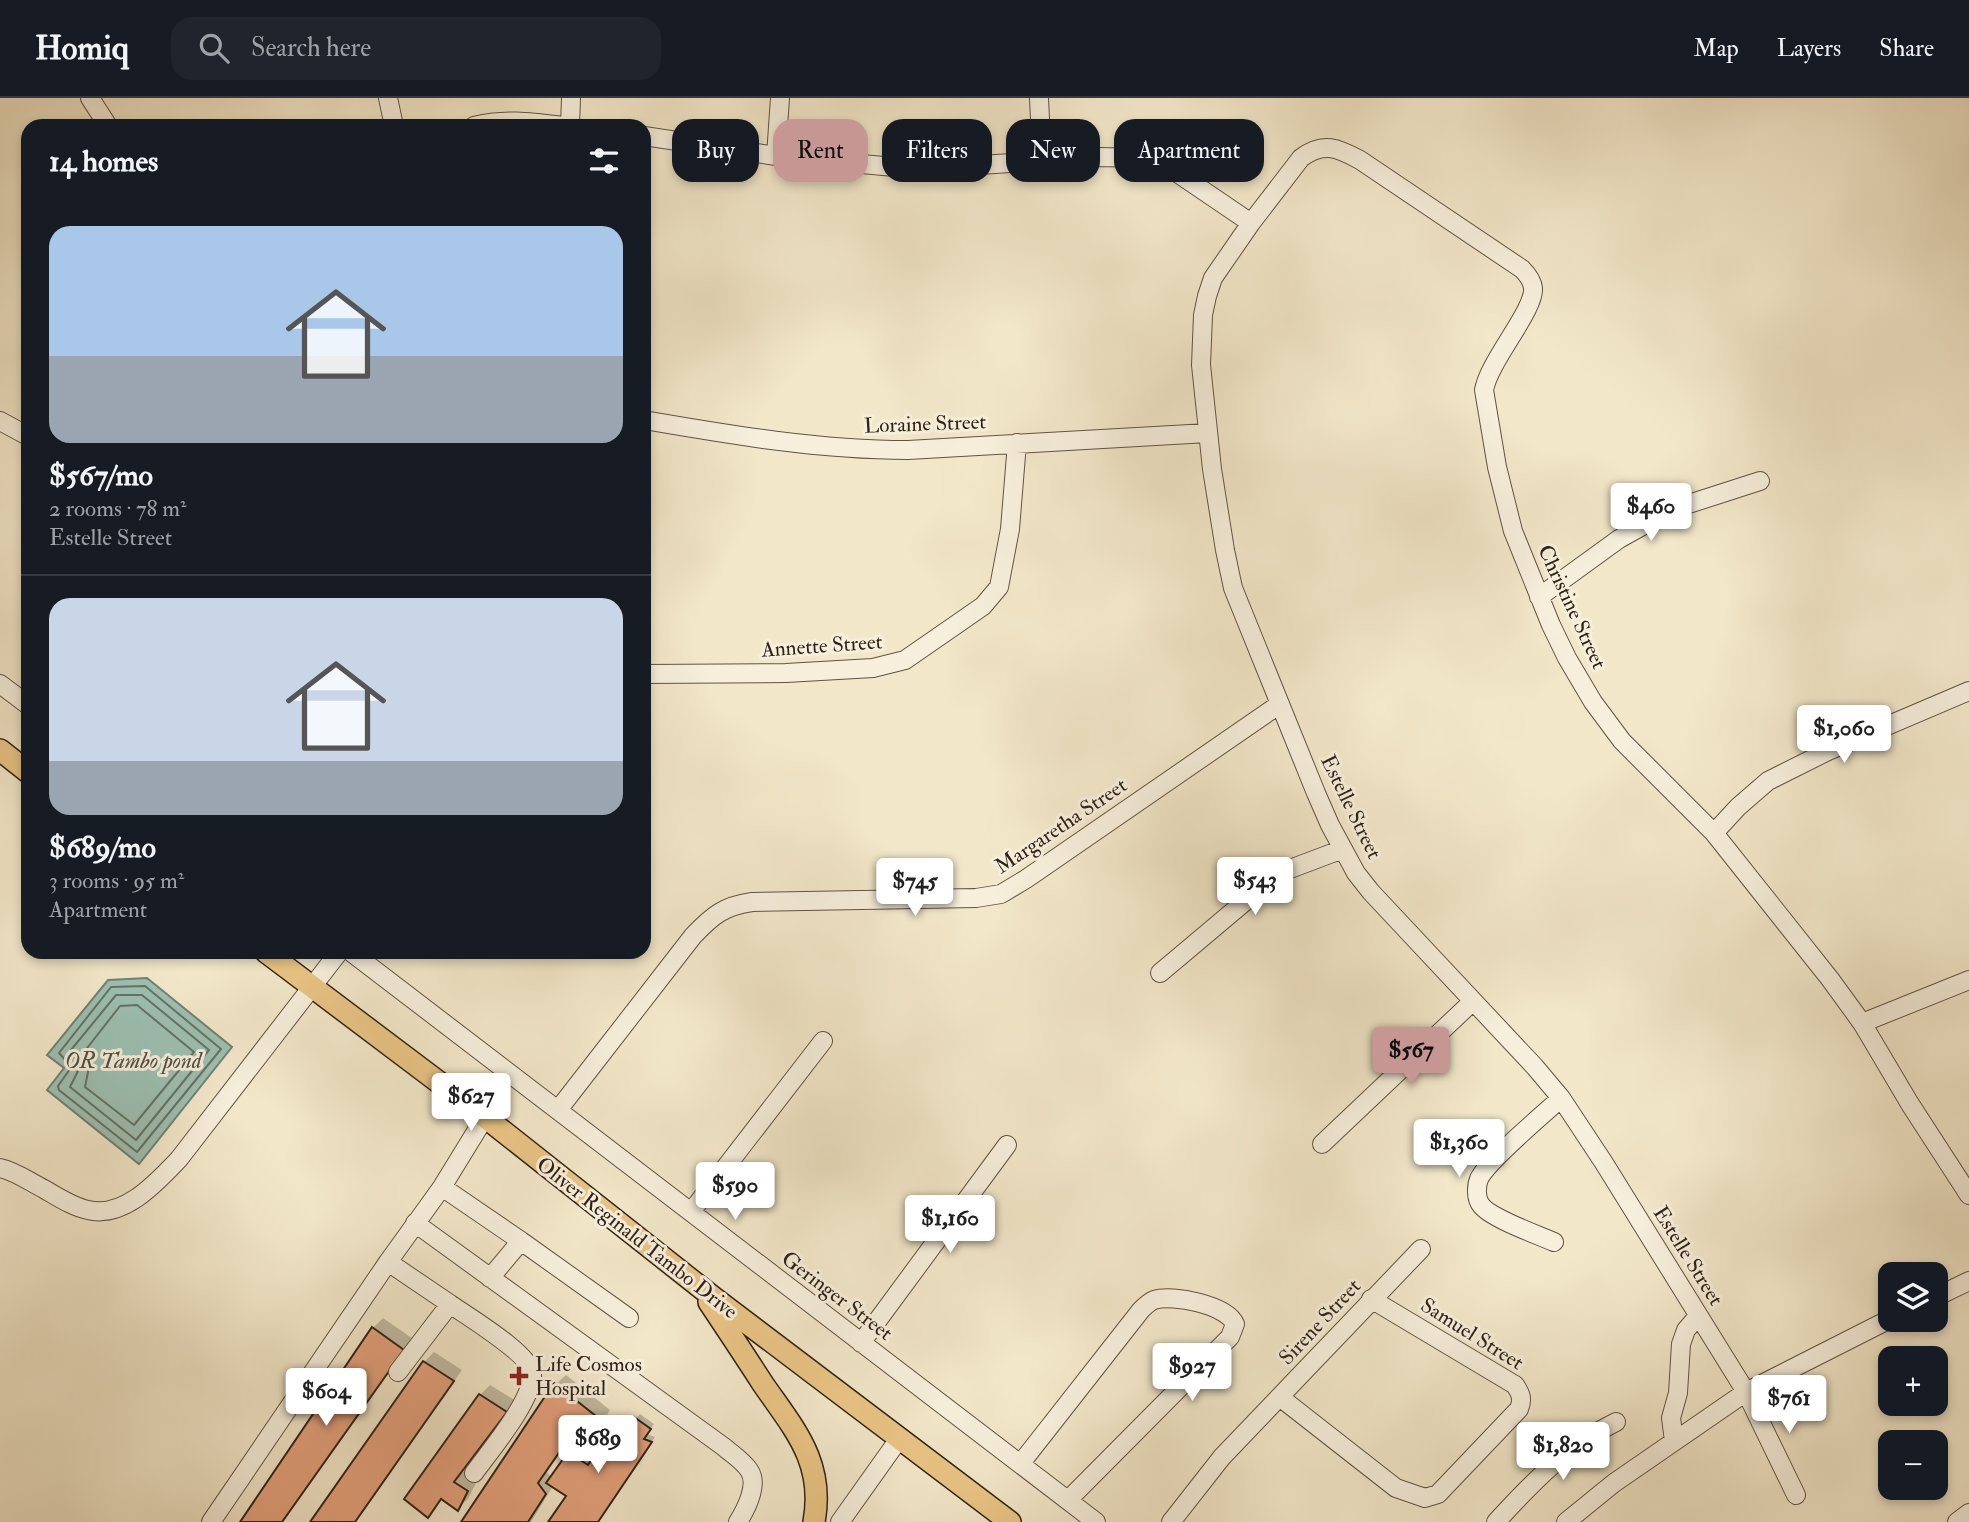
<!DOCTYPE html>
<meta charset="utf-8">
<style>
body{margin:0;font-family:"IM FELL Double Pica",serif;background:#20242c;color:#f1f3f6;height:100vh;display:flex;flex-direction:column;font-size:26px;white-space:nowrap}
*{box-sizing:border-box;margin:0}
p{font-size:23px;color:#9ea1a6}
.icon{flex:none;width:38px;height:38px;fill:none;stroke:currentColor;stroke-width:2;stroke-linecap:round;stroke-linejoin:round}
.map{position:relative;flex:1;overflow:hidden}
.panel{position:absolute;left:21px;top:21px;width:630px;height:840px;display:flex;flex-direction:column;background:#171b24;border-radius:21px;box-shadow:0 4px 10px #0003}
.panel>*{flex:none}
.top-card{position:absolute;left:672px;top:21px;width:665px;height:63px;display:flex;gap:14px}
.buttons{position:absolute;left:1878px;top:1164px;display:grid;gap:14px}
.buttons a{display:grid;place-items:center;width:70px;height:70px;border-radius:14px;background:#171b24;box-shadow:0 4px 10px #0003;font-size:35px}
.price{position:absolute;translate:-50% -60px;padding:0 16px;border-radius:7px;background:#fff;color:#222;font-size:23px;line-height:46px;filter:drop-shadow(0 2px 4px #0008)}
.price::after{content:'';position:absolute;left:50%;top:42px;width:21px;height:16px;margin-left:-10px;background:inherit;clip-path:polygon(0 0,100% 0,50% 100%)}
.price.selected{background:#c59692;color:#111}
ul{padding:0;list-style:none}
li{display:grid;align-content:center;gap:14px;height:371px;padding:0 28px}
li+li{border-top:2px solid #363941}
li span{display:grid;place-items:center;height:217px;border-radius:21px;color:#555}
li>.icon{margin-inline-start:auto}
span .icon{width:126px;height:126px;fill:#fffc;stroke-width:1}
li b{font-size:30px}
h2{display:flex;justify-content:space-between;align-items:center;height:84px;padding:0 28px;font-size:30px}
.tag{padding:0 24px;border-radius:21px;background:#171b24;box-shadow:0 4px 10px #0003;font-size:24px;line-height:63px}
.tag.selected{background:#c59692;color:#111}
header{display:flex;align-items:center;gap:42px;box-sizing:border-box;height:98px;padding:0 35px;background:#171b24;border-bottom:2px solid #363941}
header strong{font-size:33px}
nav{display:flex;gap:38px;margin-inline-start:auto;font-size:24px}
.search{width:490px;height:63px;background:#20242c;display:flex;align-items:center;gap:18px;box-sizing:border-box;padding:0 24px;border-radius:21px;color:#9ea1a6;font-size:26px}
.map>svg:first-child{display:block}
.water{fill:#9cc0b2;stroke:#708174;stroke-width:2}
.shadow{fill:#0003}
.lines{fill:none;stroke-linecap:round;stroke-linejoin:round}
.shore{stroke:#667164;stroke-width:2}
.building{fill:#e3a07b;stroke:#2f2217;stroke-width:2}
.minor-casing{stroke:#605344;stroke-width:20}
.major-casing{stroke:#2f2217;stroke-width:24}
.minor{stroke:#f7efdc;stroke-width:18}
.major{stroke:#e9c484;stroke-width:21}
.poi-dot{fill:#8f2418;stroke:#f7efdc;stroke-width:2.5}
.labels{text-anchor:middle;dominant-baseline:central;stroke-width:6;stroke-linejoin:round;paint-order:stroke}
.street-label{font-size:21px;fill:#2f2217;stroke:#f7efdc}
.poi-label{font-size:21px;fill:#2f2217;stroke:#f7efdc;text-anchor:start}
.water-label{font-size:23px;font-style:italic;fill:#505146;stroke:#f7efdc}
</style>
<header>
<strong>Homiq</strong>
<div class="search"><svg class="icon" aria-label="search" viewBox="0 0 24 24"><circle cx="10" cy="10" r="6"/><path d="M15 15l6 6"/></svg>Search here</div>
<nav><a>Map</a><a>Layers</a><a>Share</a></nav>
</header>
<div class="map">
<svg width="1969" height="1424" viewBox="0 0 1969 1424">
<rect width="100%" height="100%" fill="#f2e7c9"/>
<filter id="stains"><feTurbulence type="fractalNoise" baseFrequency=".00286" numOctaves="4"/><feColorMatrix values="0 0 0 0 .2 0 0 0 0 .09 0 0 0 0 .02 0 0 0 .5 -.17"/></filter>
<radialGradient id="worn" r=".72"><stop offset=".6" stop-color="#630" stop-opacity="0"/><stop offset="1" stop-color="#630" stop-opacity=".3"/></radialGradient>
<path class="water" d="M 147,880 L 232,949 L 139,1066 L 47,992 L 64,970 L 47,957 L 108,882 Z"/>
<path class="shadow" d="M 383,1220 L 413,1241 L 283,1424 L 242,1424 L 373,1230 Z
M 434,1254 L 462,1272 L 356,1424 L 312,1424 L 424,1264 Z
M 566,1277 L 610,1312 L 592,1341 L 582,1351 L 567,1345 L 547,1374 L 552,1381 L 573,1350 L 592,1363 L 620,1326 L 628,1331 L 640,1316 L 654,1326 L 647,1336 L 655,1339 L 598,1424 L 550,1424 L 568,1398 L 553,1388 L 531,1424 L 463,1424 L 556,1286 Z
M 490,1287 L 516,1303 L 462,1373 L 477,1383 L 468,1401 L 458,1410 L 443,1400 L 428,1417 L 407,1401 L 480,1297 Z"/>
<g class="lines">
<path class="shore" d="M 145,888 L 221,951 L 137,1054 L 59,992 L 58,988 L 70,971 L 68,965 L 59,955 L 111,889 Z
M 116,897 L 142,897 L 209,952 L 136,1042 L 70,989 L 79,971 L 71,952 Z
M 137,907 L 194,954 L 134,1027 L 85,989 L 89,969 L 84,954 L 120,908 Z"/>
</g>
<path class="building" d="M 372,1229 L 404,1252 L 282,1424 L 240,1424 Z
M 423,1263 L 454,1283 L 355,1424 L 310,1424 Z
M 554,1285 L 601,1322 L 582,1353 L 565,1346 L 538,1385 L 546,1396 L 528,1424 L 461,1424 Z
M 479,1296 L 507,1314 L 454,1384 L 468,1393 L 458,1413 L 441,1401 L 428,1420 L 404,1401 Z
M 634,1319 L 651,1331 L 644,1341 L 652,1344 L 598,1424 L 548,1424 L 566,1398 L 546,1385 L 568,1354 L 588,1367 L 614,1329 L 623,1335 Z"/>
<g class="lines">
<g class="minor-casing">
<path id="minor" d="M 90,0 L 108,28
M 388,0 L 394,28
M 1039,0 L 1042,64
M 474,28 C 505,20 532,24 563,28
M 570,28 L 571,0
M 644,38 L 776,58 L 905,70 L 950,69 L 1098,59 L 1143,60 L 1170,70 L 1251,125
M 776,58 L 780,0
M 644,322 C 731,337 820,352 908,352 L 1208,335
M 0,323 L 28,338
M 1539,499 L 1619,441 L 1673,411 L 1760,383
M 644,576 L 786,575 L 873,570 L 905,562 L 983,508 L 999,489 L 1010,431 L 1017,345
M 0,586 L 28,607
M 1714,735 L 1738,709 L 1768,683 L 1828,653 L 1969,593
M 351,854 L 1096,1424
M 1160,875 L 1273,780 L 1282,774 L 1343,751
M 1862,925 L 1969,882
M 558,1012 L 693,838 C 713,817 724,808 752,804 L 976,800 L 1001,796 L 1026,781 L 1280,606
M 1322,1046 L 1472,904
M 0,1070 C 15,1073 30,1084 44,1091 C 58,1099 73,1109 88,1112 C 124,1121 157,1084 179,1061 L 339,854
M 442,1089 L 521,1143
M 691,1114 L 823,943
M 415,1125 L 724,1349 C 732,1356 743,1363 749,1372 C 759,1386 746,1411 738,1424
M 1554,1144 C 1538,1137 1490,1120 1481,1107 C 1476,1101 1476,1088 1479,1081 C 1487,1063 1543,1017 1561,1000
M 388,1164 L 450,1206 L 398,1274
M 490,1180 L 521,1143 L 629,1220
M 1936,1199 L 1969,1183
M 450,1206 C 467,1218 532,1257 532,1276 C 533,1302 490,1353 474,1375
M 861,1245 L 1007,1047
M 1281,1300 L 1396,1390 L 1425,1400 L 1438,1396 L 1519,1311 C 1523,1301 1521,1296 1515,1287 L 1371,1201
M 1674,1343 L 1671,1320 L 1678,1295 L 1681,1246 L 1686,1232 L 1698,1218
M 1021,1365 L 1141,1212 C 1145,1208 1149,1204 1154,1202 C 1173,1196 1227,1207 1235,1226 L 1230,1239 L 1068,1402
M 1796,1397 L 1746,1294 L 1604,1065 L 1561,1000 L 1535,969 L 1371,794 L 1356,775 L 1330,727 L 1316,695 L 1233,490 L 1225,452 L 1212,371 L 1201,267 L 1203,217 L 1207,198 L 1213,180 L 1251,125 L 1301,60 C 1323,43 1338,50 1360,62 L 1522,171 C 1527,176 1532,182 1533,190 C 1535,212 1489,263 1484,292 L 1497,369 L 1513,433 L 1551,527 L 1567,560 L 1593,604 L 1622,643 L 1714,735 L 1830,881 L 1862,925 L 1910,1006 L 1969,1097
M 211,1424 L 388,1164 L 442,1089 L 485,1019
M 840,1424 L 899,1341
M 1171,1424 L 1222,1359 L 1421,1151
M 1496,1424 C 1531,1386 1568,1347 1616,1324
M 1566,1424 L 1614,1385 L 1746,1294 L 1890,1221
M 1957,1424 L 1969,1415"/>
</g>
<g class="major-casing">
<path id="major" d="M 0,652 L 28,674
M 266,854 L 485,1019 L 714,1200 L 1010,1424
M 709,1204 C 727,1231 745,1258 763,1286 C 794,1331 825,1364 814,1424"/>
</g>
<use href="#minor" class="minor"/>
<use href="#major" class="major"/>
</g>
<path class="poi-dot" d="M515.5 1267.5h7v7h7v7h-7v7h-7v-7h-7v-7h7z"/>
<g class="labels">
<g class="street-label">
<text transform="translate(925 326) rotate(-2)">Loraine Street</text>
<text transform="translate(1572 509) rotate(65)">Christine Street</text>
<text transform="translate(822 548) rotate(-4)">Annette Street</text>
<text transform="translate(1351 709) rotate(64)">Estelle Street</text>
<text transform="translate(1061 728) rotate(-34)">Margaretha Street</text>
<text transform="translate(637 1140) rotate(38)">Oliver Reginald Tambo Drive</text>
<text transform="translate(1688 1158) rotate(58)">Estelle Street</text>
<text transform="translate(837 1198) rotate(37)">Geringer Street</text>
<text transform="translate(1320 1224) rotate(-47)">Sirene Street</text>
<text transform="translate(1472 1236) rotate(32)">Samuel Street</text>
</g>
<g class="poi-label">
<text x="535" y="1266">Life Cosmos<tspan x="535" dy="24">Hospital</tspan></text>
</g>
<g class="water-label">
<text x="133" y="962">OR Tambo pond</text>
</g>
</g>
<rect width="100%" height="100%" filter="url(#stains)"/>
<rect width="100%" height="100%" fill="url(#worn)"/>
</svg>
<div class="buttons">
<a><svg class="icon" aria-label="layers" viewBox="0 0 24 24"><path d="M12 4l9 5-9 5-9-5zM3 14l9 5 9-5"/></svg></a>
<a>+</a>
<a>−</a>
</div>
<b class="price" style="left:1651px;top:445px">$460</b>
<b class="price" style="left:1844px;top:667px">$1,060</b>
<b class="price" style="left:1255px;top:819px">$543</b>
<b class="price" style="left:915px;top:820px">$745</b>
<b class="price selected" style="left:1411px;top:989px">$567</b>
<b class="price" style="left:471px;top:1035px">$627</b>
<b class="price" style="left:1459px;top:1081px">$1,360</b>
<b class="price" style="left:735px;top:1124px">$590</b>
<b class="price" style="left:950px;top:1157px">$1,160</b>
<b class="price" style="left:1192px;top:1305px">$927</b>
<b class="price" style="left:326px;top:1330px">$604</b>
<b class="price" style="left:1789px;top:1337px">$761</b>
<b class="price" style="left:598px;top:1377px">$689</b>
<b class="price" style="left:1563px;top:1384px">$1,820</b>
<div class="top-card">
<a class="tag">Buy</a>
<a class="tag selected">Rent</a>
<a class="tag">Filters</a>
<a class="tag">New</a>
<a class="tag">Apartment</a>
</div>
<section class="panel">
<h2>14 homes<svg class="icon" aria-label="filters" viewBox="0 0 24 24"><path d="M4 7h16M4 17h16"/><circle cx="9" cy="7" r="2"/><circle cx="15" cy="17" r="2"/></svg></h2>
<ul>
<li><span style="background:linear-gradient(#a9c7e8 60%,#9aa5b1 0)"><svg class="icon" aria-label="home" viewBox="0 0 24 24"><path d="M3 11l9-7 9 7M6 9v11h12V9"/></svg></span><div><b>$567/mo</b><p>2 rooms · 78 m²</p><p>Estelle Street</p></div></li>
<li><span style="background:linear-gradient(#c9d6e8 75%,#9aa5b1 0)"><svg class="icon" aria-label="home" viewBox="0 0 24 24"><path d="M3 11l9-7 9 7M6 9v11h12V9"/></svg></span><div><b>$689/mo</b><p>3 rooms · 95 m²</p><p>Apartment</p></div></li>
</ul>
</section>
</div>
